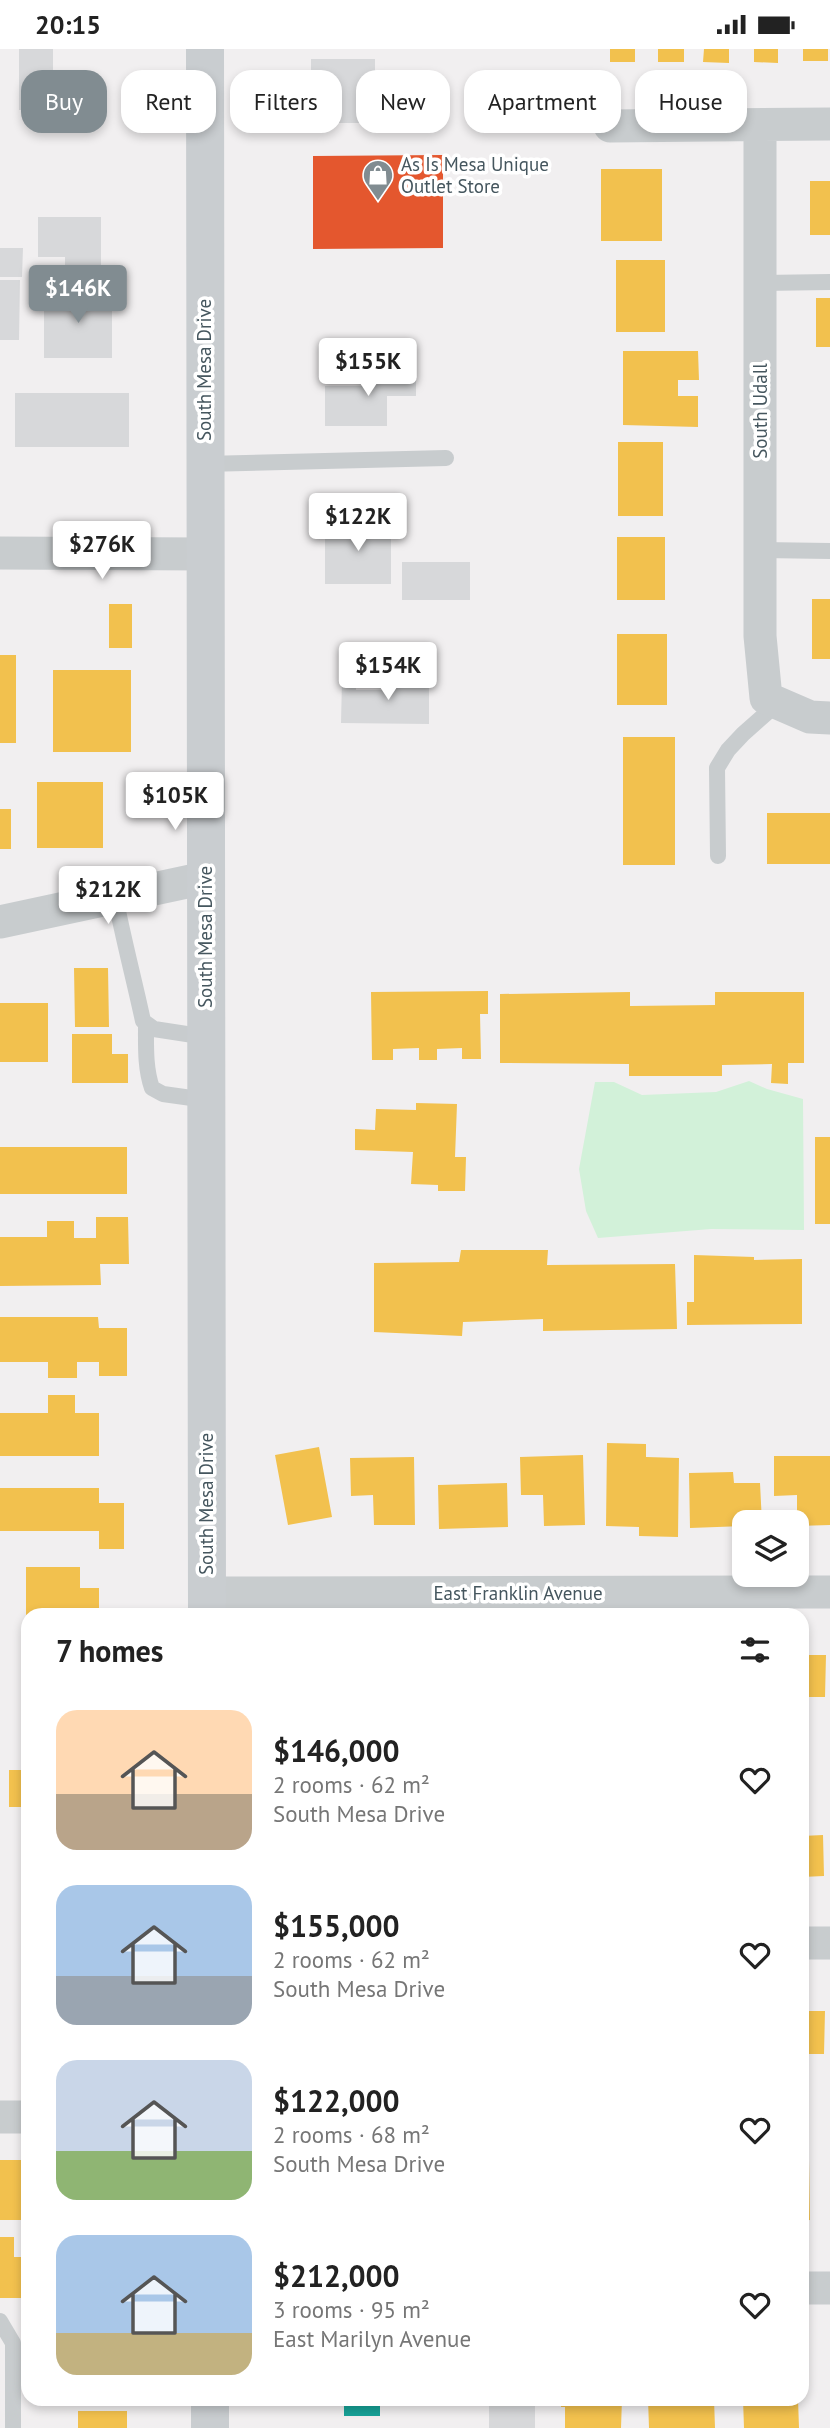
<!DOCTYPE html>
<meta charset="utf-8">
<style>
body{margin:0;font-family:"PT Sans",sans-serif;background:#f2f2f2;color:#222;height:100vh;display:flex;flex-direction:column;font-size:26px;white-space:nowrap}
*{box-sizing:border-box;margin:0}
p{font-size:23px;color:#767676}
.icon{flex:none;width:38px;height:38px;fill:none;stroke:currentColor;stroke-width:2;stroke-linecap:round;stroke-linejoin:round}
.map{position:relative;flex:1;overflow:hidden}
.side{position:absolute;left:21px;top:1559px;width:788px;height:798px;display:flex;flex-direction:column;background:#fff;border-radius:21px;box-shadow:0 4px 10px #0003}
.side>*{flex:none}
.guide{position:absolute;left:21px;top:21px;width:789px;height:63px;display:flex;gap:14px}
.fabs{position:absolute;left:732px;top:1461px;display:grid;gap:14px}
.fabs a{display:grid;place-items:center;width:77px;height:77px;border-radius:14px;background:#fff;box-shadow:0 4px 10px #0003;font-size:35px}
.price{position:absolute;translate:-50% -60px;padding:0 16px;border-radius:7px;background:#fff;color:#222;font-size:23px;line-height:46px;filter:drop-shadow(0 2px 4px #0008)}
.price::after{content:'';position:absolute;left:50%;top:42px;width:21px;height:16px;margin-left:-10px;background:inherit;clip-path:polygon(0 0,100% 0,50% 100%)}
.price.on{background:#818c91;color:#fff}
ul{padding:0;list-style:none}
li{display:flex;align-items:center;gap:21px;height:175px;padding:0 35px}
li span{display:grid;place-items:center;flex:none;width:196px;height:140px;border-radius:21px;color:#555}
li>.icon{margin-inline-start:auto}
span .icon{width:84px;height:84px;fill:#fffc;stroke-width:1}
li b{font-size:30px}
h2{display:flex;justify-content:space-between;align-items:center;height:84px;padding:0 35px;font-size:30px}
.tag{padding:0 24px;border-radius:21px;background:#fff;box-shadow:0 4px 10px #0003;font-size:24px;line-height:63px}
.tag.on{background:#818c91;color:#fff}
.status{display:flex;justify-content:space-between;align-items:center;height:49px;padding:0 35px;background:#fff;direction:ltr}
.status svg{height:19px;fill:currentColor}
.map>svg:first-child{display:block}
.green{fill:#d2f1d9}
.homes{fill:#f2c14e}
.shops{fill:#e4572e}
.public{fill:#17a398}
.building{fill:#d7d8da}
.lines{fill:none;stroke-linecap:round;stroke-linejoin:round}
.lane{stroke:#c8ccce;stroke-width:16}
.street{stroke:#c8ccce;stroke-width:33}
.secondary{stroke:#c9cdd0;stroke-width:38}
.labels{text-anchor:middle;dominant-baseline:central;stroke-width:7;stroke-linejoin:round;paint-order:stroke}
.poi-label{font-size:19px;fill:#45565e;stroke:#fff;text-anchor:start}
.street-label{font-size:19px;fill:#45565e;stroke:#fff}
</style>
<div class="status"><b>20:15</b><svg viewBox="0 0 49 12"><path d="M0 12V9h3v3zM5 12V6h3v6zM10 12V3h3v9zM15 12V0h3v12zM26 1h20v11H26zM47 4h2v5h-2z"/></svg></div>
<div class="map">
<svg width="830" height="2379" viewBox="0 0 830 2379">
<rect width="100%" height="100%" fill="#f1eff0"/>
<path class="green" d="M 749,1032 L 767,1040 L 803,1050 L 804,1181 L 711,1180 L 598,1189 L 586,1162 L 579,1120 L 595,1033 L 614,1033 L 642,1046 L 716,1043 Z"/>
<path class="homes" d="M 610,0 L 635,0 L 635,13 L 610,13 Z
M 658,0 L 684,0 L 684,13 L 658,13 Z
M 704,0 L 729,0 L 729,14 L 703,13 Z
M 754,0 L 778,0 L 778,14 L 754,13 Z
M 803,0 L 828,0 L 828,12 L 803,12 Z
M 601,120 L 662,120 L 662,192 L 601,192 Z
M 810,132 L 830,132 L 830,186 L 810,186 Z
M 616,211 L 665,211 L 665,283 L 616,283 Z
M 816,249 L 830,249 L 830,298 L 816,298 Z
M 623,302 L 698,302 L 699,331 L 678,331 L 678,347 L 698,347 L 698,378 L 623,376 Z
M 618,393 L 663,393 L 663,467 L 618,467 Z
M 617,488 L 665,488 L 665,551 L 617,551 Z
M 812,550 L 830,550 L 830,610 L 812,610 Z
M 109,555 L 132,555 L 132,599 L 109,599 Z
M 617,585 L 667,585 L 667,656 L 617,656 Z
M 0,606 L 16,606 L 16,694 L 0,694 Z
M 53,621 L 131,621 L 131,703 L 53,703 Z
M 623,688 L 675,688 L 675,816 L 623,816 Z
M 37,733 L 103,733 L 103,799 L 37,799 Z
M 0,760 L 11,760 L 11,800 L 0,800 Z
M 767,764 L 830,764 L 830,815 L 767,815 Z
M 74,919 L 108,919 L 109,978 L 75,978 Z
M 488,942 L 488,965 L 480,965 L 481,1010 L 462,1010 L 462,999 L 437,1000 L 437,1011 L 419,1011 L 419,999 L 393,1000 L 393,1011 L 372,1011 L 371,943 Z
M 630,943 L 630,957 L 715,956 L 715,943 L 804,943 L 804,1014 L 788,1014 L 788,1035 L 771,1034 L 772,1015 L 722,1016 L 722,1027 L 629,1027 L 629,1015 L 500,1014 L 500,945 Z
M 0,954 L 48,954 L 48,1013 L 0,1013 Z
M 72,985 L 112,985 L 112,1005 L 128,1005 L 128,1034 L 72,1034 Z
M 416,1054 L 457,1055 L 455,1108 L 466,1108 L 465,1142 L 438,1142 L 438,1136 L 411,1135 L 413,1103 L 355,1101 L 355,1080 L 375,1081 L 376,1060 L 416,1061 Z
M 815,1088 L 830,1088 L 830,1175 L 815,1175 Z
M 0,1098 L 127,1098 L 127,1145 L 0,1145 Z
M 96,1168 L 128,1168 L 129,1215 L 100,1215 L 101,1236 L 0,1237 L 0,1188 L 47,1188 L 47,1172 L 74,1172 L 74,1189 L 96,1189 Z
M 461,1201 L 548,1201 L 547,1216 L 675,1215 L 677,1280 L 543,1282 L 543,1270 L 463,1273 L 462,1287 L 374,1283 L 374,1214 L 459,1213 Z
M 694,1206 L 754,1208 L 754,1211 L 802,1210 L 802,1275 L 687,1276 L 687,1253 L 694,1253 Z
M 0,1268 L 98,1268 L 99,1279 L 127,1279 L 127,1327 L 99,1327 L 99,1313 L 77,1313 L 77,1329 L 48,1329 L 48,1313 L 0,1313 Z
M 48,1346 L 75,1346 L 75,1364 L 99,1364 L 99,1407 L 0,1407 L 0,1364 L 48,1364 Z
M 607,1394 L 646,1395 L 646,1408 L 679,1409 L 678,1488 L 639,1487 L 639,1478 L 606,1477 Z
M 319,1398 L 332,1468 L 288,1476 L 275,1406 Z
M 583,1406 L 585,1476 L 544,1477 L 543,1446 L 521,1446 L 520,1408 Z
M 774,1407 L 830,1407 L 830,1476 L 797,1477 L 797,1446 L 774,1447 Z
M 414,1408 L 415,1476 L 374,1476 L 373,1446 L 351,1447 L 350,1409 Z
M 733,1423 L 734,1434 L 760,1434 L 762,1474 L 744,1474 L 744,1477 L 690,1479 L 689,1424 Z
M 507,1434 L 508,1478 L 439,1480 L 438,1436 Z
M 0,1439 L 99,1439 L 99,1454 L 124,1454 L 124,1500 L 99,1500 L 99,1482 L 0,1482 Z
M 26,1518 L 80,1518 L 80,1539 L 99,1539 L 99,1566 L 26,1566 Z
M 802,1606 L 826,1606 L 825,1648 L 802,1648 Z
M 9,1721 L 28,1721 L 28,1758 L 9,1758 Z
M 823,1786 L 824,1827 L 802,1828 L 802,1787 Z
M 802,1962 L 825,1962 L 824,2005 L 802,2005 Z
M 0,2111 L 28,2111 L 28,2171 L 0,2171 Z
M 802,2111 L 809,2111 L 810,2171 L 802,2172 Z
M 0,2188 L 14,2188 L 14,2208 L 28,2208 L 28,2249 L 0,2249 Z
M 561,2350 L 622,2350 L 621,2379 L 565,2379 L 565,2358 L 561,2358 Z
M 648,2350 L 714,2350 L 715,2379 L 649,2379 Z
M 743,2350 L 798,2350 L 799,2379 L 744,2379 Z
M 78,2362 L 127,2362 L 127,2379 L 78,2379 Z"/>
<path class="shops" d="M 443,106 L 443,199 L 313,200 L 313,107 Z"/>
<path class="public" d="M 344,2350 L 380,2350 L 380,2367 L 344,2367 Z"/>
<path class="building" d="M 19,0 L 53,0 L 53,22 L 93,22 L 93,61 L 19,61 Z
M 311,10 L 375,10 L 375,74 L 311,74 Z
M 395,28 L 433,28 L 433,68 L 395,68 Z
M 38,168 L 101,168 L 101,222 L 65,222 L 65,208 L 38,208 Z
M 0,199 L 23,199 L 22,228 L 0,228 Z
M 0,231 L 20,231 L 19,291 L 0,291 Z
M 44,242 L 112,242 L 112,309 L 44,309 Z
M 369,320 L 416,320 L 416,347 L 387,347 L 387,377 L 325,377 L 325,337 L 369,337 Z
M 15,344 L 129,344 L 129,398 L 15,398 Z
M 325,473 L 391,473 L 391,535 L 325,535 Z
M 402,513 L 470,513 L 470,551 L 402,551 Z
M 390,626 L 429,626 L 429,675 L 341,674 L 342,631 L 356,631 L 356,641 L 390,641 Z
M 489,2357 L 535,2357 L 535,2379 L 489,2379 Z"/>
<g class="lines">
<path class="lane" d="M 761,234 L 830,233
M 204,415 L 446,409
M 760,501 L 830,502
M 718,807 L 717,719 L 728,701 L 743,685 L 778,654
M 115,847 C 123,889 134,930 143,972 L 154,980 L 206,988
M 146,975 C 146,997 145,1019 152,1039 L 163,1045 L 206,1051
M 0,2272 L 13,2294 L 13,2379"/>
<path class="street" d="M 760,76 L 760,587 L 766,649 L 810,668 L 830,669
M 610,77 L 830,75
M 0,504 L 204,505
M 0,873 L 205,829
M 206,1544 L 830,1543
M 802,1894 L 830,1894
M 0,2068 L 28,2068
M 802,2239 L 830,2239"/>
<path class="secondary" d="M 205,0 L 207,1566
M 210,2379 L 210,2350"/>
</g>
<defs>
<g id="shop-pin" transform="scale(1.575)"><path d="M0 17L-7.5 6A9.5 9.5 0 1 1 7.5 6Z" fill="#818c91" stroke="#fff"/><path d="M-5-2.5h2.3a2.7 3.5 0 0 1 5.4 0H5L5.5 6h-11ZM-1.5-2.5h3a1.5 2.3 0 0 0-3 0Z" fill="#fff"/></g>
</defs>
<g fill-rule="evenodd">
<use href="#shop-pin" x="378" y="126"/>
</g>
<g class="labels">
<g class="poi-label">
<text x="401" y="115">As Is Mesa Unique<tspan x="401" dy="22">Outlet Store</tspan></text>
</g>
<g class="street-label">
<text transform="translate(204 321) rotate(-90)">South Mesa Drive</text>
<text transform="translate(760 362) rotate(-90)">South Udall</text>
<text transform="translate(205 888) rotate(-90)">South Mesa Drive</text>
<text transform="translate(206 1455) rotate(-90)">South Mesa Drive</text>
<text x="518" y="1544">East Franklin Avenue</text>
</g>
</g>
</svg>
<div class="fabs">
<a><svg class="icon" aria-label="layers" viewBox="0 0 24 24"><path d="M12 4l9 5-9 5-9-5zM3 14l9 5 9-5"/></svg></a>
</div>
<b class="price on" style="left:78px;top:276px">$146K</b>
<b class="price" style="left:368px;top:349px">$155K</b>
<b class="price" style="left:358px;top:504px">$122K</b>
<b class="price" style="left:102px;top:532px">$276K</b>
<b class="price" style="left:388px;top:653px">$154K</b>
<b class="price" style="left:175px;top:783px">$105K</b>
<b class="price" style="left:108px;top:877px">$212K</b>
<div class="guide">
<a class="tag on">Buy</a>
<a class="tag">Rent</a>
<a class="tag">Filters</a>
<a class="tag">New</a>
<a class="tag">Apartment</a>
<a class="tag">House</a>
</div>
<section class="side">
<h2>7 homes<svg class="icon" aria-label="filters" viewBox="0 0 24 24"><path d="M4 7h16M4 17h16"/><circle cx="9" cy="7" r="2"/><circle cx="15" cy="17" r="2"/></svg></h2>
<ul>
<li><span style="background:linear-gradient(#ffd9b3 60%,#b9a48a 0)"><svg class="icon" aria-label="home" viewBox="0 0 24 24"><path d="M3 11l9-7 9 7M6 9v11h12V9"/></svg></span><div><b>$146,000</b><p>2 rooms · 62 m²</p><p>South Mesa Drive</p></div><svg class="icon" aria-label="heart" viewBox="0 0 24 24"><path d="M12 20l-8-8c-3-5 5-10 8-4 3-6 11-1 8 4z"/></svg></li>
<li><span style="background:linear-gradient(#a9c7e8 65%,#9aa5b1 0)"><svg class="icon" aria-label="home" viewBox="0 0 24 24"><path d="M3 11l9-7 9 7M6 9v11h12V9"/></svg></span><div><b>$155,000</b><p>2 rooms · 62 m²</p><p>South Mesa Drive</p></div><svg class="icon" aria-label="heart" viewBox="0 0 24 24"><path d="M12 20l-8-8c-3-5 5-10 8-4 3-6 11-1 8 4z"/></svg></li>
<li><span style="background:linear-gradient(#c9d6e8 65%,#8fb573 0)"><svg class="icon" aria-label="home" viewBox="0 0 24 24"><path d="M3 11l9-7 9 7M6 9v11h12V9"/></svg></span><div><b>$122,000</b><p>2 rooms · 68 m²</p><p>South Mesa Drive</p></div><svg class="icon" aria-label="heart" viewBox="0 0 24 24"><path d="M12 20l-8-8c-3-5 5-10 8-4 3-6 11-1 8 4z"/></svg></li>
<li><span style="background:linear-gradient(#a9c7e8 70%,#c2b280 0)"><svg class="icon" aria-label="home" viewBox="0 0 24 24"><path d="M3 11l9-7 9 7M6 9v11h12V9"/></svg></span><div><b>$212,000</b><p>3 rooms · 95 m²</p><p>East Marilyn Avenue</p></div><svg class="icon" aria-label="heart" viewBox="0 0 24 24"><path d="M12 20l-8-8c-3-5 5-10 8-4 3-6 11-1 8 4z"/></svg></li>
</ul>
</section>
</div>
